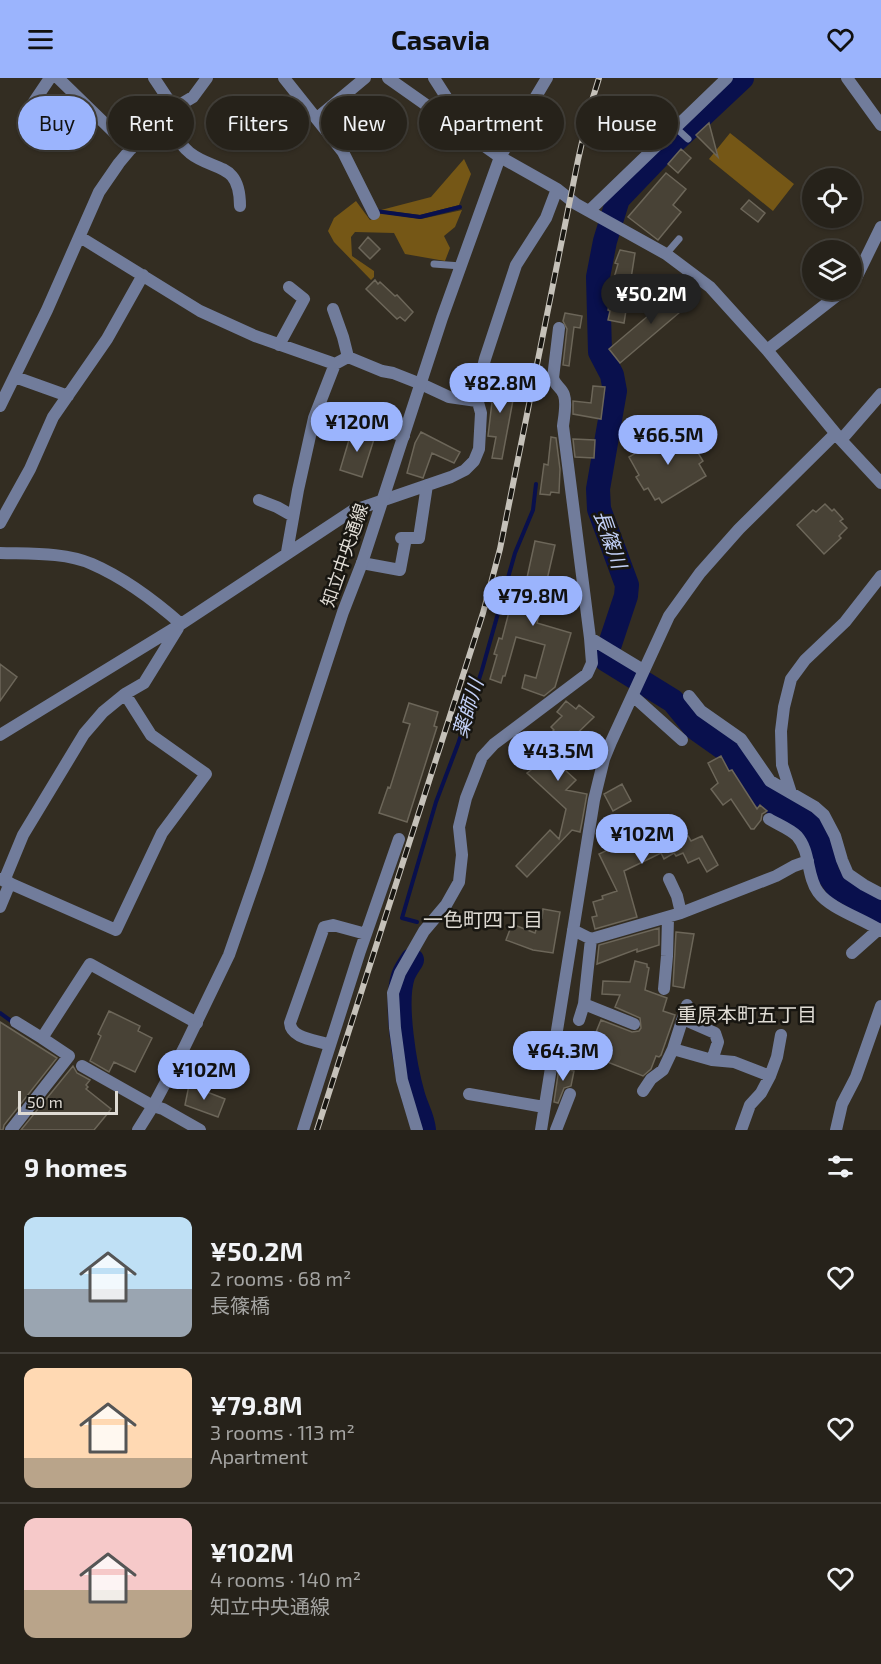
<!DOCTYPE html>
<meta charset="utf-8">
<style>
body{margin:0;font-family:"Exo 2","Noto Sans JP",sans-serif;background:#2e2a23;color:#f1f3f6;height:100vh;display:flex;flex-direction:column;font-size:22px;white-space:nowrap}
*{box-sizing:border-box;margin:0}
p{font-size:20px;color:#a4a4a2}
.icon{flex:none;width:33px;height:33px;fill:none;stroke:currentColor;stroke-width:2;stroke-linecap:round;stroke-linejoin:round}
.map{position:relative;height:1052px;overflow:hidden}
.drawer{display:flex;flex-direction:column;background:#26221a;flex:1}
.drawer>*{flex:none}
.top-card{position:absolute;left:18px;top:18px;width:846px;height:54px;display:flex;gap:12px}
.controls{position:absolute;left:802px;top:90px;display:grid;gap:12px}
.controls a{display:grid;place-items:center;width:60px;height:60px;border-radius:50%;background:#26221a;box-shadow:0 2px 4px #0004,0 0 0 2px #423f39;font-size:30px}
.scale{position:absolute;left:18px;bottom:15px;width:100px;box-sizing:border-box;padding-left:6px;border:3px solid #dfdbd4;border-top:0;font-size:16px;line-height:21px;white-space:nowrap;color:#dfdbd4;-webkit-text-stroke:4px #181611;paint-order:stroke}
.price{position:absolute;translate:-50% -51px;padding:0 14px;border-radius:21px;background:#9bb4fd;color:#111;font-size:20px;line-height:39px;filter:drop-shadow(0 2px 3px #0008)}
.price::after{content:'';position:absolute;left:50%;top:36px;width:18px;height:14px;margin-left:-9px;background:inherit;clip-path:polygon(0 0,100% 0,50% 100%)}
.price.on{background:#222;color:#fff}
ul{padding:0;list-style:none}
li{display:flex;align-items:center;gap:18px;height:150px;padding:0 24px}
li+li{border-top:2px solid #423f39}
li span{display:grid;place-items:center;flex:none;width:168px;height:120px;border-radius:12px;color:#555}
li>.icon{margin-inline-start:auto}
span .icon{width:72px;height:72px;fill:#fffc;stroke-width:1}
li b{font-size:26px}
h2{display:flex;justify-content:space-between;align-items:center;height:72px;padding:0 24px;font-size:26px}
.pill{padding:0 21px;border-radius:27px;background:#26221a;box-shadow:0 2px 4px #0004,0 0 0 2px #423f39;font-size:21px;line-height:54px}
.pill.on{background:#9bb4fd;color:#111}
header{display:flex;justify-content:space-between;align-items:center;height:78px;padding:0 24px;background:#9bb4fd;color:#111;font-size:27px;font-weight:700}
.map>svg:first-child{display:block}
.forest{fill:#755716}
.lines{fill:none;stroke-linecap:round;stroke-linejoin:round}
.stream{stroke:#09104d;stroke-width:4}
.river{stroke:#09104d;stroke-width:24}
.building{fill:#484236;stroke:#6c6659;stroke-width:1.5}
.service{stroke:#717c9b;stroke-width:7}
.minor{stroke:#717c9b;stroke-width:12}
.tertiary{stroke:#717c9b;stroke-width:12}
.rail-casing{stroke:#c5c1b9;stroke-width:6}
.rail{stroke:#181611;stroke-width:4;stroke-dasharray:11;stroke-linecap:butt}
.labels{text-anchor:middle;dominant-baseline:central;stroke-width:5;stroke-linejoin:round;paint-order:stroke}
.street-label{font-size:18px;fill:#dfdbd4;stroke:#181611}
.water-label{font-size:20px;font-style:italic;fill:#c2d0f7;stroke:#181611}
.neighbourhood-label{font-size:20px;fill:#dfdbd4;stroke:#181611}
</style>
<header><svg class="icon" aria-label="menu" viewBox="0 0 24 24"><path d="M4 6h16M4 12h16M4 18h16"/></svg>Casavia<svg class="icon" aria-label="heart" viewBox="0 0 24 24"><path d="M12 20l-8-8c-3-5 5-10 8-4 3-6 11-1 8 4z"/></svg></header>
<div class="map">
<svg width="881" height="1052" viewBox="0 0 881 1052">
<rect width="100%" height="100%" fill="#332d22"/>
<path class="forest" d="M 730,55 L 794,106 L 773,133 L 709,81 Z
M 464,81 L 471,96 L 459,127 L 420,137 L 381,132 L 431,119 Z
M 356,123 L 370,142 L 380,135 L 421,141 L 462,132 L 455,149 L 444,158 L 450,170 L 445,183 L 405,176 L 394,155 L 355,154 L 351,159 L 352,178 L 374,193 L 374,199 L 371,202 L 334,164 L 328,153 L 334,140 Z"/>
<g class="lines">
<path class="stream" d="M 231,34 L 274,58 L 305,30
M 375,133 L 420,139 L 460,129
M 417,844 L 402,840 L 436,724 L 458,666 L 482,592 L 515,475 L 533,432 L 536,406
M 0,935 L 14,945"/>
<path class="river" d="M 742,0 L 661,76 L 618,121 L 605,163 L 598,199 L 600,274 L 612,297 L 615,313 L 598,411 L 599,431 L 627,507 L 626,518 L 605,581 L 673,623 L 695,650 L 729,674 L 756,713 L 767,721 L 809,746 L 818,761 L 828,796 L 837,809 L 881,835
M 412,882 C 409,887 405,892 403,898 C 394,925 405,989 413,1017 C 416,1029 423,1039 424,1052"/>
</g>
<path class="building" d="M 709,45 L 718,79 L 696,57 Z
M 681,71 L 691,80 L 678,95 L 668,86 Z
M 666,95 L 686,111 L 673,127 L 681,134 L 658,162 L 628,139 Z
M 749,122 L 765,135 L 758,144 L 741,131 Z
M 368,159 L 380,171 L 370,181 L 359,170 Z
M 620,172 L 635,175 L 624,245 L 608,242 L 610,233 L 608,232 L 614,208 L 612,207 L 618,186 L 615,185 Z
M 375,202 L 378,206 L 380,204 L 395,218 L 397,217 L 413,234 L 405,243 L 400,239 L 397,241 L 366,211 Z
M 682,209 L 693,223 L 620,285 L 609,271 Z
M 565,235 L 582,238 L 580,250 L 574,249 L 569,288 L 563,287 L 567,251 L 563,243 Z
M 491,302 L 516,306 L 502,381 L 492,380 L 496,359 L 488,358 L 492,324 L 488,323 Z
M 593,308 L 605,309 L 601,341 L 573,336 L 573,323 L 591,325 Z
M 677,350 L 684,361 L 688,358 L 703,383 L 699,386 L 706,398 L 662,425 L 659,420 L 655,422 L 648,410 L 644,412 L 636,399 L 639,397 L 629,379 Z
M 352,352 L 375,358 L 362,399 L 340,392 Z
M 421,354 L 460,374 L 454,385 L 432,375 L 423,400 L 407,395 L 415,365 Z
M 551,359 L 556,360 L 560,391 L 559,415 L 551,414 L 550,417 L 540,416 L 544,386 L 548,387 Z
M 573,361 L 595,362 L 594,380 L 575,379 Z
M 825,426 L 832,433 L 834,431 L 843,441 L 840,443 L 847,450 L 839,458 L 841,460 L 824,476 L 797,447 L 813,432 L 816,434 Z
M 535,463 L 555,467 L 537,545 L 571,555 L 555,609 L 544,618 L 522,610 L 525,597 L 536,600 L 545,567 L 516,559 L 505,598 L 503,598 L 501,605 L 490,601 L 497,577 L 494,576 L 499,560 L 502,561 L 511,526 L 509,525 L 511,516 L 513,516 L 516,507 L 525,509 Z
M 0,586 L 17,599 L 0,623 Z
M 566,623 L 576,631 L 579,627 L 594,639 L 562,670 L 564,673 L 554,682 L 576,702 L 566,712 L 587,716 L 582,744 L 580,754 L 572,752 L 527,799 L 516,788 L 550,752 L 559,761 L 566,731 L 527,695 L 531,692 L 528,689 L 540,676 L 537,673 L 541,669 L 539,666 L 554,652 L 551,649 L 562,638 L 557,634 Z
M 409,625 L 438,634 L 434,648 L 437,649 L 407,744 L 379,735 L 388,709 L 390,710 L 410,646 L 403,644 Z
M 721,678 L 729,693 L 732,692 L 757,731 L 760,727 L 767,733 L 762,736 L 761,742 L 754,751 L 751,751 L 731,721 L 723,727 L 711,711 L 718,705 L 708,685 Z
M 622,706 L 631,723 L 613,733 L 604,716 Z
M 609,742 L 622,765 L 678,743 L 685,759 L 688,758 L 691,763 L 702,758 L 718,787 L 707,794 L 699,780 L 688,785 L 683,775 L 676,778 L 674,775 L 664,781 L 661,775 L 624,793 L 637,839 L 595,851 L 592,839 L 597,838 L 593,824 L 603,821 L 602,818 L 617,813 L 599,776 L 612,770 L 600,748 Z
M 543,831 L 560,834 L 553,875 L 533,872 L 506,862 L 512,846 L 535,855 L 540,839 L 542,840 Z
M 659,850 L 659,867 L 637,874 L 637,871 L 597,886 L 599,867 Z
M 676,854 L 694,856 L 684,910 L 673,908 Z
M 635,883 L 647,886 L 647,889 L 649,890 L 645,912 L 667,920 L 663,933 L 675,937 L 661,977 L 659,979 L 656,978 L 651,991 L 643,998 L 587,976 L 601,942 L 632,954 L 639,953 L 641,950 L 640,940 L 615,929 L 620,917 L 602,916 L 603,903 L 630,904 Z
M 109,933 L 140,948 L 138,953 L 152,960 L 135,994 L 114,984 L 109,994 L 90,983 L 101,958 L 98,956 Z
M 0,944 L 57,980 L 4,1047 L 3,1052 L 0,1052 Z
M 73,988 L 77,995 L 90,1002 L 86,1007 L 88,1009 L 86,1011 L 111,1031 L 108,1035 L 94,1052 L 21,1052 Z
M 559,990 L 574,993 L 571,1008 L 564,1010 L 558,1025 L 554,1024 Z
M 189,1007 L 225,1021 L 218,1039 L 185,1027 Z"/>
<g class="lines">
<path class="service" d="M 676,50 L 688,61
M 666,176 L 679,161
M 434,186 L 461,188"/>
<path class="minor" d="M 58,0 L 131,71
M 154,0 L 174,30
M 284,0 L 343,74 L 374,136
M 388,0 L 500,79 L 557,111 L 576,126 L 666,176 L 710,209 L 767,272 L 841,362 L 881,405
M 434,0 L 466,50
M 847,0 L 881,47
M 25,37 L 50,0
M 161,38 C 170,50 178,65 190,75 C 214,94 240,83 240,128
M 317,40 L 365,0
M 589,133 L 727,0
M 80,159 L 200,233 L 255,258 L 335,286
M 852,203 L 857,198 L 881,149
M 333,231 L 343,259 L 348,279
M 279,267 L 304,221 L 289,209
M 767,272 L 844,212
M 15,299 L 68,318
M 0,328 L 47,232 L 99,114 L 119,85 L 150,48 L 161,38 L 193,19 L 207,0
M 314,340 L 347,342 L 404,358
M 841,362 L 881,316
M 259,422 L 277,429 L 293,438
M 0,445 L 30,391 L 53,339 L 107,261 L 143,197
M 401,460 L 419,460 L 427,407
M 287,474 L 298,412 L 314,340 L 335,286 L 348,279 L 382,293 L 393,295 L 421,306 L 449,319 L 477,323
M 0,475 C 29,476 65,474 92,486 C 122,499 156,524 181,546
M 362,485 L 400,492 L 406,460
M 590,560 L 643,592
M 125,616 L 144,605 L 178,550
M 633,618 L 682,662
M 689,618 L 701,633 L 741,661 L 770,703 L 815,729 L 824,737 L 835,758 L 842,782 L 848,796 L 864,807 L 881,816
M 0,657 L 181,546 L 352,433 L 451,399 L 465,392 L 474,383 L 479,371 L 481,335 L 476,317 L 485,281 L 516,187 L 546,140 L 557,111
M 791,715 L 782,687 L 781,653 L 784,629 L 791,601 L 805,582 L 845,544 L 881,498
M 769,741 C 777,746 790,751 797,758 C 811,774 806,797 818,814 C 830,831 864,841 881,853
M 0,801 L 116,852 L 162,755 L 206,696 L 151,657 L 125,616 L 103,634 L 84,656 L 23,757 L 4,803
M 669,801 L 677,818 L 681,835
M 0,829 L 10,805
M 573,852 L 591,861 L 584,926 L 579,942
M 591,861 L 681,835 L 776,798 L 794,788 L 808,783
M 852,875 L 879,851
M 664,911 L 667,878 L 668,840
M 584,926 L 634,946
M 683,941 L 715,955 L 718,964 L 712,982
M 16,944 L 42,960
M 330,967 C 317,962 291,961 290,945 L 324,849 L 333,847 L 366,856
M 673,971 L 712,982 L 734,984 L 770,998
M 82,988 L 153,1028 L 163,1031 L 200,1052
M 643,1013 L 651,1001 L 663,992 L 673,971 L 687,927
M 469,1016 L 544,1029
M 11,1052 L 69,978 L 42,960 L 90,886 L 197,945
M 303,1052 L 360,873 L 399,761
M 417,1052 L 402,1002 L 395,950 L 393,915 L 400,895 L 424,853 L 446,827 L 459,804 L 462,777 L 459,749 L 466,720 L 482,679 L 494,666 L 587,596 L 592,585 L 590,560 L 563,348 C 564,339 567,326 564,317 C 562,310 555,308 553,300 L 559,250
M 541,1052 L 594,722 L 604,681 L 611,664 L 669,538 L 700,495 L 739,451 L 835,356
M 556,1052 L 570,1016
M 741,1052 L 750,1027 L 761,1015 L 770,998 L 777,979 L 781,957
M 836,1052 L 842,1026 L 856,999 L 881,928"/>
<path class="tertiary" d="M 138,1052 L 153,1028 L 184,970 L 229,877 L 259,791 L 343,534 L 362,485 L 442,240 L 500,79 L 547,0"/>
<g class="rail-casing">
<path id="rail" d="M 317,1052 L 483,535 L 500,471 L 578,82 L 590,29 L 599,0"/>
</g>
<use href="#rail" class="rail"/>
</g>
<g class="labels">
<g class="street-label">
<text transform="translate(344 477) rotate(-71)">知立中央通線</text>
</g>
<g class="water-label">
<text transform="translate(611 461) rotate(71)">長篠川</text>
<text transform="translate(467 630) rotate(-73)">薬師川</text>
</g>
<g class="neighbourhood-label">
<text x="483" y="841">一色町四丁目</text>
<text x="747" y="936">重原本町五丁目</text>
</g>
</g>
</svg>
<div class="controls">
<a><svg class="icon" aria-label="locate" viewBox="0 0 24 24"><circle cx="12" cy="12" r="6"/><path d="M12 2v4M12 18v4M2 12h4M18 12h4"/></svg></a>
<a><svg class="icon" aria-label="layers" viewBox="0 0 24 24"><path d="M12 4l9 5-9 5-9-5zM3 14l9 5 9-5"/></svg></a>
</div>
<div class="scale">50 m</div>
<b class="price on" style="left:651px;top:247px">¥50.2M</b>
<b class="price" style="left:500px;top:336px">¥82.8M</b>
<b class="price" style="left:357px;top:375px">¥120M</b>
<b class="price" style="left:668px;top:388px">¥66.5M</b>
<b class="price" style="left:533px;top:549px">¥79.8M</b>
<b class="price" style="left:558px;top:704px">¥43.5M</b>
<b class="price" style="left:642px;top:787px">¥102M</b>
<b class="price" style="left:563px;top:1004px">¥64.3M</b>
<b class="price" style="left:204px;top:1023px">¥102M</b>
<div class="top-card">
<a class="pill on">Buy</a>
<a class="pill">Rent</a>
<a class="pill">Filters</a>
<a class="pill">New</a>
<a class="pill">Apartment</a>
<a class="pill">House</a>
</div>
</div>
<section class="drawer">
<h2>9 homes<svg class="icon" aria-label="filters" viewBox="0 0 24 24"><path d="M4 7h16M4 17h16"/><circle cx="9" cy="7" r="2"/><circle cx="15" cy="17" r="2"/></svg></h2>
<ul>
<li><span style="background:linear-gradient(#bfe0f5 60%,#9aa5b1 0)"><svg class="icon" aria-label="home" viewBox="0 0 24 24"><path d="M3 11l9-7 9 7M6 9v11h12V9"/></svg></span><div><b>¥50.2M</b><p>2 rooms · 68 m²</p><p>長篠橋</p></div><svg class="icon" aria-label="heart" viewBox="0 0 24 24"><path d="M12 20l-8-8c-3-5 5-10 8-4 3-6 11-1 8 4z"/></svg></li>
<li><span style="background:linear-gradient(#ffd9b3 75%,#b9a48a 0)"><svg class="icon" aria-label="home" viewBox="0 0 24 24"><path d="M3 11l9-7 9 7M6 9v11h12V9"/></svg></span><div><b>¥79.8M</b><p>3 rooms · 113 m²</p><p>Apartment</p></div><svg class="icon" aria-label="heart" viewBox="0 0 24 24"><path d="M12 20l-8-8c-3-5 5-10 8-4 3-6 11-1 8 4z"/></svg></li>
<li><span style="background:linear-gradient(#f6c9c9 60%,#b9a48a 0)"><svg class="icon" aria-label="home" viewBox="0 0 24 24"><path d="M3 11l9-7 9 7M6 9v11h12V9"/></svg></span><div><b>¥102M</b><p>4 rooms · 140 m²</p><p>知立中央通線</p></div><svg class="icon" aria-label="heart" viewBox="0 0 24 24"><path d="M12 20l-8-8c-3-5 5-10 8-4 3-6 11-1 8 4z"/></svg></li>
</ul>
</section>
